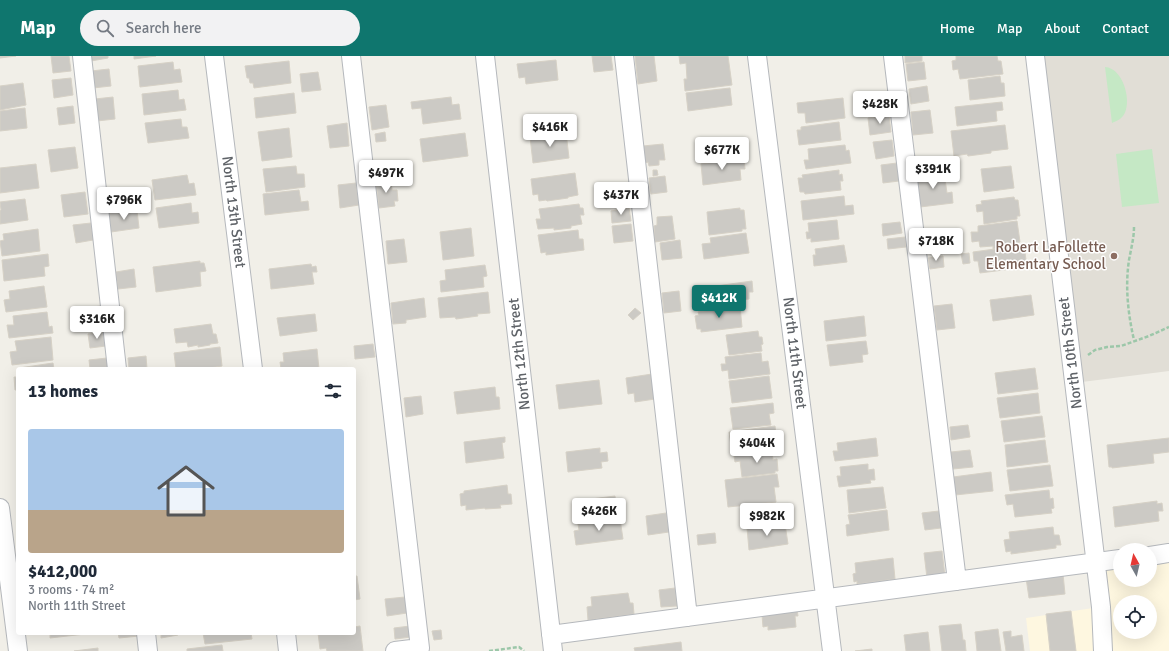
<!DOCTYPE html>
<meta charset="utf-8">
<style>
body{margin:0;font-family:Signika,sans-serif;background:#f2f2f3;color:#1f2937;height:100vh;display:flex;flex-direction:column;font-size:15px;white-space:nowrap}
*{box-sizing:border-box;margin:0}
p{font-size:13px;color:#747a83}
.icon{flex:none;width:22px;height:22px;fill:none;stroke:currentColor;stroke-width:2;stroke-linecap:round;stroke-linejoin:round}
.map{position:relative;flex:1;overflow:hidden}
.sheet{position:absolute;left:16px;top:311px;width:340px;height:268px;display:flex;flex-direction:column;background:#fff;border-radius:4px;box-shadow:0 4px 16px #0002}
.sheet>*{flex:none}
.needle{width:26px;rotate:352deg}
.buttons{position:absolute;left:1113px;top:487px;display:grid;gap:8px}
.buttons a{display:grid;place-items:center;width:44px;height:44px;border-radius:50%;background:#fff;box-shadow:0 4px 16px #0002;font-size:20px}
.price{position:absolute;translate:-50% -34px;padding:0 9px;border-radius:4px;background:#fff;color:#222;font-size:13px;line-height:26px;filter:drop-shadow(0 1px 2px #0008)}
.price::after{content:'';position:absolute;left:50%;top:24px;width:12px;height:9px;margin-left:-6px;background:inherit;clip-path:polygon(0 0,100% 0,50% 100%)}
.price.selected{background:#0f766e;color:#fff}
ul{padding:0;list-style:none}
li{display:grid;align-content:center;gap:8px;height:212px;padding:0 12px}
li+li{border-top:1px solid #e0e1e3}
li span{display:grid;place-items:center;height:124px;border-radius:4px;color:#555}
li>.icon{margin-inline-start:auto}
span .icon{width:72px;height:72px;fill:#fffc;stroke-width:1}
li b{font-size:17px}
h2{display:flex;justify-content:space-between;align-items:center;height:48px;padding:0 12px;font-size:17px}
header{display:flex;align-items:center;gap:24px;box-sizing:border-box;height:56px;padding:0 20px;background:#0f766e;color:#fff}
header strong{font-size:19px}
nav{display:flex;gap:22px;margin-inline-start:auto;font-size:14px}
.search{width:280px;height:36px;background:#f2f2f3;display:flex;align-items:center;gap:10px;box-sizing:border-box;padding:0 14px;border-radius:22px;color:#747a83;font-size:15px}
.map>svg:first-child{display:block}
.commercial{fill:#fef7e0;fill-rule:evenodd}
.education{fill:#e1ded6}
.green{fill:#c5e8c5}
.building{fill:#cccac5;stroke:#d6d1c6}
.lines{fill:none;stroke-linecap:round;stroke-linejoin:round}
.minor-casing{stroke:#b5b8bc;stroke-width:20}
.path{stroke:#9cc7a9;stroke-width:2.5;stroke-dasharray:4 2;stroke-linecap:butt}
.minor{stroke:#fff;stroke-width:18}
.education-dot{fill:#8d6e63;stroke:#fff;stroke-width:1.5}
.labels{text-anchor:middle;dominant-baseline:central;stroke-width:3;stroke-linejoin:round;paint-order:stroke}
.street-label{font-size:15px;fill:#5f6368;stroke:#fff}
.education-label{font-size:15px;fill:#785e54;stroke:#fff;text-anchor:end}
</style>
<header>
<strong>Map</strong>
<div class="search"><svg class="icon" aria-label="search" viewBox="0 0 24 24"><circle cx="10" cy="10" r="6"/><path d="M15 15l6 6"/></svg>Search here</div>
<nav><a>Home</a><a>Map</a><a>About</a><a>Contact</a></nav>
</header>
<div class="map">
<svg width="1169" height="595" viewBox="0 0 1169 595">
<rect width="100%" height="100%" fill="#f1efe8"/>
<path class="commercial" d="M 1169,497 L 1169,595 L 1030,595 L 1026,562 L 1100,551 L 1095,506 L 1120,503 L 1120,524 L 1150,524 L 1150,500 ZM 1120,546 L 1150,546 L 1150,576 L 1120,576 Z"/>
<path class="education" d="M 1035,0 L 1169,0 L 1169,315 L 1074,327 Z"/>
<path class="green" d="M 1105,11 C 1124,12 1133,48 1123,60 C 1120,64 1116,65 1112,67 Z
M 1152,93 L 1159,147 L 1122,151 L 1116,98 Z"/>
<path class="building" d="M 0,0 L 16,0 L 0,2 Z
M 51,0 L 69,0 L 71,15 L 53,17 Z
M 90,0 L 108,0 L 108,2 L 91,5 Z
M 134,0 L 156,0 L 134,3 Z
M 592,0 L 611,0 L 613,14 L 594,16 Z
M 635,0 L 654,0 L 657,25 L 638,28 Z
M 679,0 L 728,0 L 732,29 L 685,35 L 684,23 L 687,23 L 686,7 L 680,8 Z
M 905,0 L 922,0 L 922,5 L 905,7 Z
M 956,0 L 997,0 L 998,5 L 1001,5 L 1003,18 L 960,23 L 958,13 L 953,14 L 952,5 L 956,4 Z
M 556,4 L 558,24 L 526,28 L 525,21 L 519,22 L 517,8 Z
M 289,5 L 291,27 L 254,32 L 253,27 L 250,27 L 249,22 L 247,22 L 245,10 Z
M 173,6 L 174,14 L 180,13 L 182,26 L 140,31 L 138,10 Z
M 924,6 L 926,23 L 908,25 L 906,8 Z
M 109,13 L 111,30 L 93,32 L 91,15 Z
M 318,16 L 321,34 L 302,36 L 300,18 Z
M 1000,20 L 1001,27 L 1004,27 L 1005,40 L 970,44 L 968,24 Z
M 71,22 L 73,39 L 54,42 L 52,24 Z
M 23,27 L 26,49 L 0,54 L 0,30 Z
M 927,30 L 929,45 L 911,48 L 909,33 Z
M 730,32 L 732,49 L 688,55 L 686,37 Z
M 178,34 L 179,44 L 184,43 L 186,54 L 144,59 L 142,38 Z
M 884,36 L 886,53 L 868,55 L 866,39 Z
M 294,37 L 296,57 L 256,62 L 254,42 Z
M 113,41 L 115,63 L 97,65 L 95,43 Z
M 451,41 L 452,49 L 459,48 L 461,63 L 423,68 L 421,52 L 412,53 L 411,46 Z
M 843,42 L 845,62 L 806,67 L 805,57 L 798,57 L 797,47 Z
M 1002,46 L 1003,54 L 996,55 L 997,65 L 957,70 L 955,51 Z
M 386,49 L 389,71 L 372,74 L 369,51 Z
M 73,50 L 75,67 L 59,69 L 57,52 Z
M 25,52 L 27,72 L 0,75 L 0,55 Z
M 930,54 L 933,77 L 913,79 L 911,56 Z
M 889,59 L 891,76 L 870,79 L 868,62 Z
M 181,63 L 182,71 L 187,71 L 189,82 L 148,87 L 145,67 Z
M 839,66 L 841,84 L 799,89 L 797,74 L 801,74 L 801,71 Z
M 347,67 L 349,90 L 330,92 L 327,70 Z
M 1005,69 L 1008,93 L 991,95 L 991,97 L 968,100 L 967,98 L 954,100 L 951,75 Z
M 289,72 L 292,101 L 262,105 L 258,76 Z
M 385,76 L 386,85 L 376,86 L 375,78 Z
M 566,76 L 569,102 L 533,107 L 530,81 Z
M 465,77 L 468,100 L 423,106 L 420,83 Z
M 725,82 L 725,83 L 736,82 L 738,94 L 734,95 L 735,99 L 726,100 L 726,102 L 712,104 L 711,101 L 699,102 L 697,85 Z
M 892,84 L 894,100 L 876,103 L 873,86 Z
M 663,88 L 665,104 L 659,104 L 659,109 L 649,110 L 648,106 L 645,107 L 643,90 Z
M 845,89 L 846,95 L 849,94 L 851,107 L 806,113 L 804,104 L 809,104 L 808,93 Z
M 75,91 L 78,112 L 51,116 L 48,94 Z
M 744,102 L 745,113 L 740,113 L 741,124 L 703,129 L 701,108 Z
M 897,107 L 899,125 L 883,127 L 881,109 Z
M 36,108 L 39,132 L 0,137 L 0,112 Z
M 296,110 L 297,118 L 304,118 L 305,131 L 266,136 L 263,113 Z
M 1011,110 L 1014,132 L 984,136 L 981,113 Z
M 653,114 L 657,114 L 658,119 L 653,120 Z
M 839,114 L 839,119 L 842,118 L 843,125 L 840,125 L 841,134 L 805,138 L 804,136 L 800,136 L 798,122 L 803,122 L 802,119 Z
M 944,116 L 947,137 L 952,136 L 953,147 L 920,151 L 916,120 Z
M 575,117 L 578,139 L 568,141 L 568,142 L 547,145 L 546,144 L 539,145 L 538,138 L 533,139 L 531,123 Z
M 187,119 L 189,128 L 194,127 L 196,139 L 155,144 L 152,124 Z
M 665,120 L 667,136 L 651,138 L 649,122 Z
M 391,124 L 392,134 L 397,134 L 398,145 L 394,145 L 395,150 L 379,152 L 376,126 Z
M 356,127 L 359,149 L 340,152 L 338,129 Z
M 299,134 L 301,146 L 308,145 L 309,154 L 265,159 L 263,138 Z
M 85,136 L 88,158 L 64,161 L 61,139 Z
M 844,140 L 845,150 L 853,149 L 854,158 L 803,164 L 801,145 Z
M 1014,141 L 1015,144 L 1018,144 L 1020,160 L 1017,160 L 1017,163 L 984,168 L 983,155 L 977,156 L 976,149 L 982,148 L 981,145 Z
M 25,143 L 28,164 L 0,168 L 0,155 L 1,154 L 0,146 Z
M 191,147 L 192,157 L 198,156 L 199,167 L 159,172 L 156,152 Z
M 579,148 L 580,152 L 583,152 L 584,159 L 580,159 L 582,168 L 571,170 L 571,172 L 554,174 L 554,172 L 538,173 L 536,163 L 541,163 L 539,153 Z
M 629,152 L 631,165 L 612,167 L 611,155 Z
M 740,152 L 740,154 L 744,154 L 746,173 L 742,173 L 742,175 L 709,179 L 707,156 Z
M 137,154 L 139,172 L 111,176 L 109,157 Z
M 672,160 L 675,183 L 655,186 L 654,170 L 657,169 L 657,161 Z
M 837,164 L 839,183 L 811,186 L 811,182 L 807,183 L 806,176 L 809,176 L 808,167 Z
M 1017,165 L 1020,186 L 1010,188 L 1010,190 L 993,193 L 993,190 L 980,191 L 979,185 L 972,186 L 971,176 L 978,176 L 978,170 Z
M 900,166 L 902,177 L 883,180 L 882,168 Z
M 91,167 L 93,184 L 76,187 L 73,169 Z
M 631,168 L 633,185 L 614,187 L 612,170 Z
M 471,172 L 474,200 L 443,204 L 440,176 Z
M 38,173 L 40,195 L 2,200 L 0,185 L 4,184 L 3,178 Z
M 578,174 L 579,183 L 583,183 L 584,194 L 546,199 L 546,196 L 541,197 L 538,179 Z
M 746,177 L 749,197 L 704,203 L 702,188 L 711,187 L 710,182 Z
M 942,177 L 944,192 L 928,194 L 926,178 Z
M 905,181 L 906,191 L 888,193 L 887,183 Z
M 404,183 L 407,206 L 388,208 L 386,185 Z
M 680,184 L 682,202 L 662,204 L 660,187 Z
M 844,189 L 847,206 L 814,210 L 813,199 L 816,199 L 815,193 Z
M 1024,189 L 1027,211 L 980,217 L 978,205 L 974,205 L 973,196 Z
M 969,197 L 970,207 L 963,208 L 961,198 Z
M 48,198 L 49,210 L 44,211 L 45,220 L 4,225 L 2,204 Z
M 943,200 L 944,211 L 930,213 L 928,202 Z
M 200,205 L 200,207 L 204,207 L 206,215 L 200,216 L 201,230 L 156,236 L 153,211 Z
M 311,208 L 312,211 L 316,210 L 317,216 L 312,216 L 314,228 L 271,233 L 269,213 Z
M 485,209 L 487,220 L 483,221 L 484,231 L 441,236 L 440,225 L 446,224 L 445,214 Z
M 134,213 L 136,231 L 118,233 L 116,216 Z
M 752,225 L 753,236 L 749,236 L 749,243 L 723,246 L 723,243 L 717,243 L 716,230 Z
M 44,230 L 47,251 L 6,256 L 4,244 L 10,243 L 9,235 Z
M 679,235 L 681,255 L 664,257 L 662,237 Z
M 488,236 L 490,257 L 477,258 L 478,260 L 456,263 L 455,261 L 440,262 L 438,242 Z
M 1031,239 L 1034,259 L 993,265 L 990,244 Z
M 424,242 L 426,261 L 406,264 L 406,267 L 393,268 L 391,247 Z
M 952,248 L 955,272 L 937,274 L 934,250 Z
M 101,250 L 103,261 L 85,263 L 84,252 Z
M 740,250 L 742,271 L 701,276 L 701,273 L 697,273 L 695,260 L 699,259 L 698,256 Z
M 635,252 L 641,257 L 633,264 L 628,259 Z
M 47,256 L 49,271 L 52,270 L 53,277 L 9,282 L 7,269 L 14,269 L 13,260 Z
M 315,258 L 317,275 L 280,280 L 277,262 Z
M 864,260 L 866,280 L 826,285 L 824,265 Z
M 211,268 L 213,278 L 216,278 L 218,287 L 210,288 L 210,289 L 198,291 L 198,289 L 188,291 L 187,286 L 176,287 L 174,273 Z
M 758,275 L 759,281 L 762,281 L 763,288 L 761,289 L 762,295 L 729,299 L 726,279 Z
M 104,276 L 106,290 L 90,292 L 88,278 Z
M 51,281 L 53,304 L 12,309 L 10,296 L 17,295 L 15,285 Z
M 866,285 L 868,298 L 862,299 L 863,306 L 830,310 L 827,289 Z
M 373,288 L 375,301 L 355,303 L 354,290 Z
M 220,291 L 222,310 L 203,313 L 176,313 L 174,297 Z
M 317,293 L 319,313 L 281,313 L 280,306 L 284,306 L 283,297 Z
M 761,297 L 762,306 L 768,305 L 770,318 L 729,323 L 728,314 L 722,315 L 721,308 L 726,308 L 725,301 Z
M 146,300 L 147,313 L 129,313 L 128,302 Z
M 107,302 L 108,313 L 90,313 L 89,304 Z
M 53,307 L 54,313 L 19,313 L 19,312 Z
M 1035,312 L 1038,333 L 998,338 L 995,317 Z
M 652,318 L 655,343 L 635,346 L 634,337 L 628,338 L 626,322 Z
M 769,320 L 772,342 L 732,347 L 729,325 Z
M 14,321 L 18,321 L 18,334 L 15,334 Z
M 599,324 L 602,348 L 559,353 L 556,329 Z
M 495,331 L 496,341 L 499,341 L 500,353 L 457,358 L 454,336 Z
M 1038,337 L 1040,357 L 1000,362 L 997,342 Z
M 421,340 L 423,358 L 406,361 L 404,342 Z
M 773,347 L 774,357 L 769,358 L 771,369 L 733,373 L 730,352 Z
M 1042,360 L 1045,381 L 1004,386 L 1001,365 Z
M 968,369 L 970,381 L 951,384 L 950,371 Z
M 775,370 L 776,378 L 772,379 L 773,391 L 732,396 L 729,376 Z
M 505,381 L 505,386 L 502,387 L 504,402 L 466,407 L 464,386 Z
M 876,382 L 878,400 L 835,405 L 833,395 L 838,395 L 837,387 Z
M 1169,382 L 1169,396 L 1153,398 L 1154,407 L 1112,412 L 1112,411 L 1109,411 L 1107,389 Z
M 1045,384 L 1048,406 L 1007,411 L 1005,389 Z
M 600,392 L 600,397 L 607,396 L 608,405 L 601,406 L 602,412 L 568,416 L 566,396 Z
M 970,394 L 973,411 L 953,413 L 951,396 Z
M 772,395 L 773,404 L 777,403 L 778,415 L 775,415 L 775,417 L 742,421 L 740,405 L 735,406 L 734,400 Z
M 868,408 L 868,414 L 874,413 L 875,424 L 870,424 L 871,427 L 839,431 L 837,420 L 841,420 L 840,411 Z
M 1050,409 L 1053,430 L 1010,435 L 1007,414 Z
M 991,416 L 993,435 L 955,439 L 953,421 Z
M 777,418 L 779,431 L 774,431 L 776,446 L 728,451 L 725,424 Z
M 507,429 L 508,438 L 511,438 L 512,448 L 500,449 L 501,452 L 485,453 L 485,452 L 466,454 L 466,449 L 461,450 L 460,438 L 464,437 L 464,435 Z
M 883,431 L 886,452 L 849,457 L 847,434 Z
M 1049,434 L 1050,443 L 1053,442 L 1054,452 L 1051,453 L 1052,457 L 1015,461 L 1013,448 L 1007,449 L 1005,439 Z
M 615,440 L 617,459 L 588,463 L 588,461 L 578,462 L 575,445 Z
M 1157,445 L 1157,448 L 1162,447 L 1163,455 L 1158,455 L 1159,465 L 1115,471 L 1113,451 Z
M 887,454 L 889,474 L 847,480 L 846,469 L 850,468 L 848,459 Z
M 939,455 L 941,472 L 925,474 L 922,457 Z
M 666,457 L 669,476 L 648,479 L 646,460 Z
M 620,463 L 623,483 L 576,489 L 574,475 L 579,474 L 578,468 Z
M 785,468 L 788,488 L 749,494 L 747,472 Z
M 1053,471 L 1054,479 L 1059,479 L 1061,489 L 1056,489 L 1056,492 L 1011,498 L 1011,495 L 1006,496 L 1004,484 L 1010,483 L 1009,476 Z
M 715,477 L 716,487 L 698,489 L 697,479 Z
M 942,495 L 945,520 L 927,522 L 924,497 Z
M 893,502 L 895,523 L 857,528 L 857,525 L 854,526 L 853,518 L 856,517 L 855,507 Z
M 1063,518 L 1065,538 L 1029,542 L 1026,522 Z
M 354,520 L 357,520 L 360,543 L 354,544 Z
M 675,532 L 677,550 L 661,551 L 659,534 Z
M 628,537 L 630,547 L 633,547 L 634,558 L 588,564 L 587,551 L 592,550 L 591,541 Z
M 405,541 L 407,557 L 387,560 L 385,543 Z
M 797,553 L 798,560 L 795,560 L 796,571 L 768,574 L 768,570 L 763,571 L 762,559 Z
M 1071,555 L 1076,595 L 1050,595 L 1046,558 Z
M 961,568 L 963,584 L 965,584 L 966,595 L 942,595 L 939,570 Z
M 360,570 L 363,595 L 327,595 L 326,592 L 320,593 L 318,577 L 354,577 L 354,571 Z
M 410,570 L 411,581 L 395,583 L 394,572 Z
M 998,573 L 1001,595 L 977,595 L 975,576 Z
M 441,574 L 442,583 L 434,584 L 432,575 Z
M 1011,575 L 1011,581 L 1022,579 L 1024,595 L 1006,595 L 1003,576 Z
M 928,576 L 930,595 L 906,595 L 904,579 Z
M 50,577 L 85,577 L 85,578 L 50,582 Z
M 118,577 L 138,577 L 139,580 L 119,582 Z
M 161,577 L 178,577 L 178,579 L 161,582 Z
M 203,577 L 251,577 L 252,583 L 205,588 Z
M 681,586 L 682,595 L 635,595 L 634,592 Z
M 222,589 L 223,595 L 187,595 L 187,593 Z
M 98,592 L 98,595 L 74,595 Z
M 872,593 L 872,595 L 855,595 Z"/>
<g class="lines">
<g class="minor-casing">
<path id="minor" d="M 82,0 L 117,313
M 214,0 L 253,313
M 351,0 L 420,592 L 395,595
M 485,0 L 553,595
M 624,0 L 688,561
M 757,0 L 832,595
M 893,0 L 957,525
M 1035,0 L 1101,551 L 1103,595
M 0,452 L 18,595
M 1150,500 L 1169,497
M 146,577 L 148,595
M 286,577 L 288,595
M 551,579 L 1120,503"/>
</g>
<path class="path" d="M 1134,171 C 1134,182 1131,193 1129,204 C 1125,231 1128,258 1134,284
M 1088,299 L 1095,294 L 1107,291 L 1121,290 L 1149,280 L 1169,271
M 489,595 L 519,591 L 524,595"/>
<use href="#minor" class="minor"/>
</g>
<circle class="education-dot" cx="1114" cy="200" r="4"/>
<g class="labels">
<g class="street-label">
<text transform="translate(234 156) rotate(83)">North 13th Street</text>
<text transform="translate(795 297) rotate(83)">North 11th Street</text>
<text transform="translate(1070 297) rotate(-97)">North 10th Street</text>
<text transform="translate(519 298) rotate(-96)">North 12th Street</text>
</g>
<g class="education-label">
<text x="1106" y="191">Robert LaFollette<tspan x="1106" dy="17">Elementary School</tspan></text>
</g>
</g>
</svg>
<div class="buttons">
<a><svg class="needle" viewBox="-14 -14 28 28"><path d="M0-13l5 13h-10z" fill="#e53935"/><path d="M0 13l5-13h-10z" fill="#747a83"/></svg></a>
<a><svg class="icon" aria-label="locate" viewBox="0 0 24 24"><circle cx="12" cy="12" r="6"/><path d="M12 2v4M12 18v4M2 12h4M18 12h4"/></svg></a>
</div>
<b class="price" style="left:880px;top:69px">$428K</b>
<b class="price" style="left:550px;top:92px">$416K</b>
<b class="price" style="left:722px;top:115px">$677K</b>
<b class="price" style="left:933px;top:134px">$391K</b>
<b class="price" style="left:386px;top:138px">$497K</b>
<b class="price" style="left:621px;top:160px">$437K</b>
<b class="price" style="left:124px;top:165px">$796K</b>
<b class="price" style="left:936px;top:206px">$718K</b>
<b class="price selected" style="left:719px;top:263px">$412K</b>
<b class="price" style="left:97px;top:284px">$316K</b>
<b class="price" style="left:757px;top:408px">$404K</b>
<b class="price" style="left:599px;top:476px">$426K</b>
<b class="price" style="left:767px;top:481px">$982K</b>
<section class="sheet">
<h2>13 homes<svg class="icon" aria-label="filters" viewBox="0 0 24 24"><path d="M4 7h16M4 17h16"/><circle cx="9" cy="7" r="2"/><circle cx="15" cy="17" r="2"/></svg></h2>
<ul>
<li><span style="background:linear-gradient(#a9c7e8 65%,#b9a48a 0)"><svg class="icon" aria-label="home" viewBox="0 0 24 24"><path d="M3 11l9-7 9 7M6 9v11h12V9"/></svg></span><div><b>$412,000</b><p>3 rooms · 74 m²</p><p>North 11th Street</p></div></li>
</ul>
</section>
</div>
